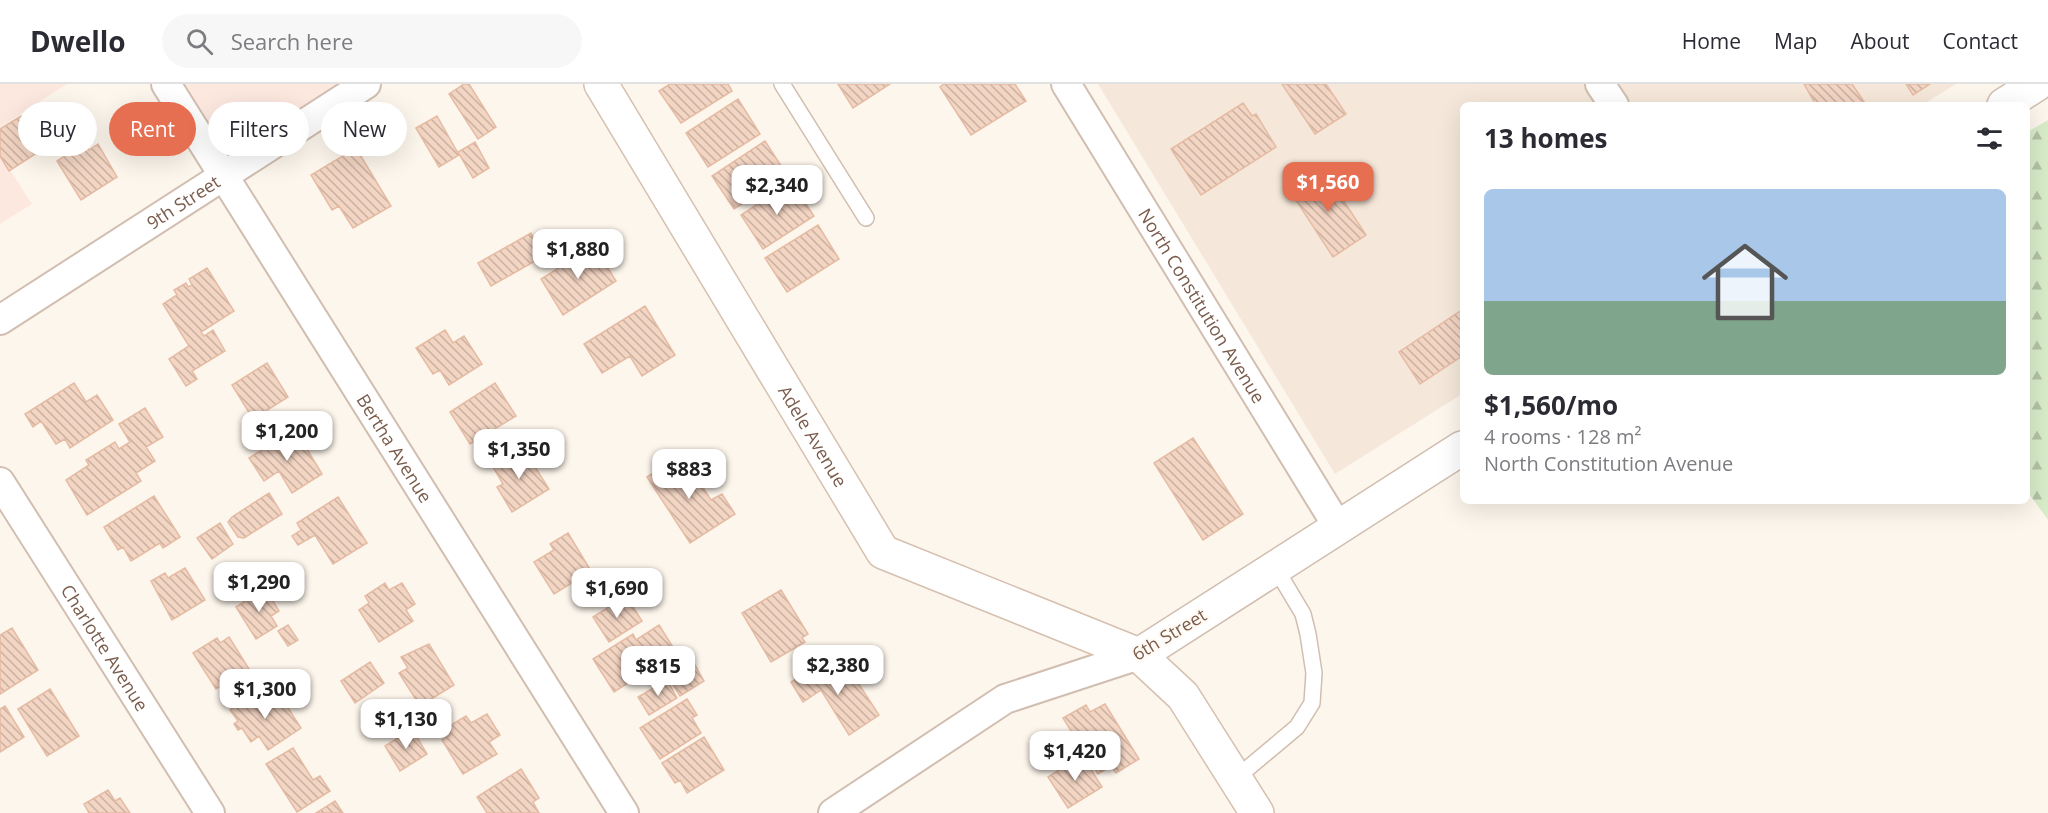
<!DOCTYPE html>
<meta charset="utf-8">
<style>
body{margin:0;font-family:"Open Sans",sans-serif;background:#f7f7f7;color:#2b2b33;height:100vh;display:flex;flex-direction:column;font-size:22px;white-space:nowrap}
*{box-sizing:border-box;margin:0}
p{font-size:20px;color:#7c7c81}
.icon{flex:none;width:33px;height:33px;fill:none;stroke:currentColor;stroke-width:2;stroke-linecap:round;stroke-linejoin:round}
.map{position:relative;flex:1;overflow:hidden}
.side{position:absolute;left:1460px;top:18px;width:570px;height:402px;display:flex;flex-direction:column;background:#fff;border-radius:9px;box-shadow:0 6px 24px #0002}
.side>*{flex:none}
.guide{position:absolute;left:18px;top:18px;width:570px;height:54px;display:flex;gap:12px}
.price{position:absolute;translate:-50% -51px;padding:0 14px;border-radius:12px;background:#fff;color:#222;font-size:20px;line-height:39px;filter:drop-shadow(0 2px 3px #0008)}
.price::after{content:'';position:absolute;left:50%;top:36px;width:18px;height:14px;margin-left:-9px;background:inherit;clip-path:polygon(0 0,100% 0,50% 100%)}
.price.current{background:#e76f51;color:#fff}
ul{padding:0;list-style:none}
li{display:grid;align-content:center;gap:12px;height:318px;padding:0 24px}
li+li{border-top:2px solid #e1e1e2}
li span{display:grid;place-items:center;height:186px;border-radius:9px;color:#555}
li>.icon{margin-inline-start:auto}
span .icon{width:108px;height:108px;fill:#fffc;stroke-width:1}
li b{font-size:26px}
h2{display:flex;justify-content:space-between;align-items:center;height:72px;padding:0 24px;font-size:26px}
.pill{padding:0 21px;border-radius:27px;background:#fff;box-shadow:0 6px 24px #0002;font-size:21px;line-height:54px}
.pill.current{background:#e76f51;color:#fff}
header{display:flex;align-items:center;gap:36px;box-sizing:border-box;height:84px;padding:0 30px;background:#fff;border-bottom:2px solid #e1e1e2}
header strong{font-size:28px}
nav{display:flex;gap:33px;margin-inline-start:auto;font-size:21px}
.search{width:420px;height:54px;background:#f7f7f7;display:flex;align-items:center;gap:15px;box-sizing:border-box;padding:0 21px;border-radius:33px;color:#7c7c81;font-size:22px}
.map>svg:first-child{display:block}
.residential{fill:#f5e8da}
.commercial{fill:#fde8e0}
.forest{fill:url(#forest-firs)}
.building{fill:url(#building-back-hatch);stroke:#e6bba3;stroke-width:1.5}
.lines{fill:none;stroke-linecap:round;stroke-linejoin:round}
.service-casing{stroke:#d1beb0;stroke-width:18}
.minor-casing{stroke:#d1beb0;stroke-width:32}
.tertiary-casing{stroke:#d1beb0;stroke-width:36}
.secondary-casing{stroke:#d6c0b0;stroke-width:36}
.service{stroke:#fff;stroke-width:15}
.minor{stroke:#fff;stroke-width:28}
.tertiary{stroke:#fff;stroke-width:33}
.secondary{stroke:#fff;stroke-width:33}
.labels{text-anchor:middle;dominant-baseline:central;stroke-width:4.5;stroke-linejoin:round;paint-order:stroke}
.street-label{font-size:18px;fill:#7a5c4d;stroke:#fffaf3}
</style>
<header>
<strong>Dwello</strong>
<div class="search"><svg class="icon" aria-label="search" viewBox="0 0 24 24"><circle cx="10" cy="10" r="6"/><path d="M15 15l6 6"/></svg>Search here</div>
<nav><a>Home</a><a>Map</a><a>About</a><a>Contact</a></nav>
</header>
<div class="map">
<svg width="2048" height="729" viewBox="0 0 2048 729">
<defs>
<pattern id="forest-firs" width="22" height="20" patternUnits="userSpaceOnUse" patternTransform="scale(1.5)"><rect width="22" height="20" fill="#d8ecc9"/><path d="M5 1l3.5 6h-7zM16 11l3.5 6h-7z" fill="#b4c2a5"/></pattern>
<pattern id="building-back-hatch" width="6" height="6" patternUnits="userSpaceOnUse" patternTransform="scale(1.5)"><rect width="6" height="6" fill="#f3d5c3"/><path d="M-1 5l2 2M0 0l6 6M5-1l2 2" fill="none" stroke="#cab0a1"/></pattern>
</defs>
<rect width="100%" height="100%" fill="#fdf6ec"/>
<path class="residential" d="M 1098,0 L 1956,0 L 1922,21 L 1462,21 L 1462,310 L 1335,390 Z"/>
<path class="commercial" d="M 0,0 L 67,0 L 0,43 Z
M 183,0 L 350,0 L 231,75 Z
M 0,70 L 32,120 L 0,140 Z"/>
<path class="forest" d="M 2048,36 L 2048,436 L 2027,407 L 2026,49 Z"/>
<path class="building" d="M 464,0 L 469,0 L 496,43 L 478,55 L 449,10 Z
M 670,0 L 728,0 L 732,7 L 681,39 L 659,7 Z
M 838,0 L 890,0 L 853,24 Z
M 944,0 L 1015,0 L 1026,17 L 971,51 L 940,3 Z
M 1282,0 L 1326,0 L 1346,30 L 1315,50 Z
M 1804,0 L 1852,0 L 1865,19 L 1816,21 Z
M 1906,0 L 1930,0 L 1913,11 Z
M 738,15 L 760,50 L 708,83 L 686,49 Z
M 1243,19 L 1252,32 L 1256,30 L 1276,63 L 1201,111 L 1171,65 Z
M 21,32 L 43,65 L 9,87 L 0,72 L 0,45 Z
M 437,32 L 459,71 L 439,83 L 416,44 Z
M 765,57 L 787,91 L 734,125 L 712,92 Z
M 475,58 L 489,84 L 473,94 L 458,68 Z
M 85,59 L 89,66 L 98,60 L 117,93 L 81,116 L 57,77 Z
M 356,64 L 391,122 L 353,144 L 339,122 L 332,126 L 311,91 Z
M 1323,85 L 1366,151 L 1333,173 L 1290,107 Z
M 791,98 L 814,132 L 763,165 L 741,131 Z
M 818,141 L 839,175 L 787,208 L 765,174 Z
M 531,149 L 544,172 L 491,202 L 478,179 Z
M 594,162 L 616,197 L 563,231 L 541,195 Z
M 207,184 L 234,227 L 201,248 L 204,252 L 213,246 L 225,267 L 192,287 L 197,295 L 186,302 L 169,275 L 189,262 L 163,220 L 177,211 L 174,206 L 186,199 L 188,203 L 192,201 L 189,195 Z
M 645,222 L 675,271 L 642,292 L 630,272 L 602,289 L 584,260 Z
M 1462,226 L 1462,272 L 1420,300 L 1399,268 Z
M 445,246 L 453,259 L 464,252 L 482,280 L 449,301 L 440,286 L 433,290 L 416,264 Z
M 267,279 L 288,313 L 253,335 L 232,301 Z
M 74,299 L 86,318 L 97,311 L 113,336 L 70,364 L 65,355 L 56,360 L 41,337 L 33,343 L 25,330 Z
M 495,299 L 516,332 L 470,360 L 450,328 Z
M 145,324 L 163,353 L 146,363 L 155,377 L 136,389 L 141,397 L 87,431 L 66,396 L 89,381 L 86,376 L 115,358 L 119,365 L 130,358 L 119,340 Z
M 295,345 L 322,390 L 292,409 L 279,387 L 264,397 L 249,374 Z
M 1193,354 L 1243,430 L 1203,456 L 1154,379 Z
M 523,364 L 549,405 L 512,428 L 497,403 L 503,400 L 493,383 Z
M 682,371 L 711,416 L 722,410 L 735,430 L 690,459 L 647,393 Z
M 269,409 L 282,430 L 244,454 L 238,453 L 228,438 L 232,433 Z
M 154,412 L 180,453 L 163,464 L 160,459 L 131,477 L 123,463 L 118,466 L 104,443 Z
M 338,413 L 367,459 L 333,480 L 315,451 L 298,461 L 292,452 L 301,446 L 297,439 Z
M 220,439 L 233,460 L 212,475 L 197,454 Z
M 568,449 L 591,487 L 554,510 L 534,478 L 554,466 L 550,460 Z
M 185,484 L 205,516 L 172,536 L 151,497 L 165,489 L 168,494 Z
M 385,499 L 389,506 L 402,499 L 415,520 L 406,526 L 413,537 L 379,558 L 359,526 L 369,519 L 365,512 Z
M 265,504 L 279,527 L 271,532 L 277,542 L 256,555 L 236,523 Z
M 781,506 L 808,550 L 802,554 L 805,558 L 771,578 L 742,529 Z
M 626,512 L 642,537 L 609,558 L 593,533 Z
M 288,541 L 298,556 L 288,562 L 278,547 Z
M 659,541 L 676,568 L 614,608 L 593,575 L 633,550 L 636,556 Z
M 12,544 L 38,586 L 0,610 L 0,551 Z
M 229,553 L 249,585 L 216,605 L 193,569 L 217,554 L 220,559 Z
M 429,560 L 454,601 L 420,622 L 399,589 L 408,584 L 401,573 Z
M 691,574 L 704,597 L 680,612 L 666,589 Z
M 825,576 L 838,596 L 851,588 L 879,631 L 849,651 L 821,606 L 803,618 L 791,598 Z
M 370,578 L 384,599 L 355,619 L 341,597 Z
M 667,596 L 677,614 L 649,631 L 638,613 Z
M 50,605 L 79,652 L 47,672 L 18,625 Z
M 259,606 L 269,621 L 281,613 L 301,644 L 268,666 L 259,652 L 251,658 L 242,644 L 238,646 L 234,640 L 238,637 L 230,626 Z
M 687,615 L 697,631 L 692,634 L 701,649 L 660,675 L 640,644 Z
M 1105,620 L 1139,675 L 1116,689 L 1111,682 L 1098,690 L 1063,634 L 1086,621 L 1090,628 Z
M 5,622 L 24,653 L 0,668 L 0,625 Z
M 487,630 L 500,651 L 489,658 L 497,670 L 463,690 L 442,656 L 450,651 L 446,644 L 466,632 L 471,639 Z
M 412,645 L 427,670 L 400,687 L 385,662 Z
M 704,653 L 724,686 L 687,709 L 680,696 L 675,699 L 662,679 Z
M 293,664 L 313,696 L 320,692 L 330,707 L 297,728 L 266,680 Z
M 1082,671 L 1102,703 L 1068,724 L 1048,693 Z
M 521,685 L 539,714 L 533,718 L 539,729 L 487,729 L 477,713 Z
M 108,706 L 115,717 L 120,714 L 130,729 L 89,729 L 84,720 Z
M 335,717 L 343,729 L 316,729 Z"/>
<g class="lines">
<g class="service-casing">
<path id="service" d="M 782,0 L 866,134
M 1235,695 L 1297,643 L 1312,619 L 1314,589 L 1308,550 L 1303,530 L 1275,483"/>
</g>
<g class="minor-casing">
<g id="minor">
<path id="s1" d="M 166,0 L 624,729"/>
<path id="s2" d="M 1066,0 L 1338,443"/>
<path d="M 1600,0 L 1614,21"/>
<path id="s3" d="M 0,236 L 366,0"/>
<path id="s4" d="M 0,398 L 210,729"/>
<path d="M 833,729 L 1005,615 L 1139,571"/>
</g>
</g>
<g class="tertiary-casing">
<path id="tertiary" d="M 2004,21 L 2037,0
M 1139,571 L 1462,364"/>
</g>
<g class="secondary-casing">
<g id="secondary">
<path id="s5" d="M 601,0 L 883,468 L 1139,571 L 1183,612 L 1257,729"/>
</g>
</g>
<use href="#service" class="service"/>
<use href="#minor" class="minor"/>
<use href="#tertiary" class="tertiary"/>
<use href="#secondary" class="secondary"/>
</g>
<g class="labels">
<g class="street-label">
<text stroke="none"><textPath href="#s3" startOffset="218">9th Street</textPath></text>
<text stroke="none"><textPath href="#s2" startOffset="260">North Constitution Avenue</textPath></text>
<text stroke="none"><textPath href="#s5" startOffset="411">Adele Avenue</textPath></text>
<text stroke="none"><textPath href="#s1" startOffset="430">Bertha Avenue</textPath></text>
<text transform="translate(1169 550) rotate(-31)">6th Street</text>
<text stroke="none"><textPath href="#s4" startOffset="196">Charlotte Avenue</textPath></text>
</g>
</g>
</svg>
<b class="price current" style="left:1328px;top:129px">$1,560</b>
<b class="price" style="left:777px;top:132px">$2,340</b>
<b class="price" style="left:578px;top:196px">$1,880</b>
<b class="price" style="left:287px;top:378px">$1,200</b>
<b class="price" style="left:519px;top:396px">$1,350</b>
<b class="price" style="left:689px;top:416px">$883</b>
<b class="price" style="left:259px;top:529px">$1,290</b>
<b class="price" style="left:617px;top:535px">$1,690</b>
<b class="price" style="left:838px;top:612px">$2,380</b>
<b class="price" style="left:658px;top:613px">$815</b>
<b class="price" style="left:265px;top:636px">$1,300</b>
<b class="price" style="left:406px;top:666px">$1,130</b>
<b class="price" style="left:1075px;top:698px">$1,420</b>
<div class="guide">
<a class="pill">Buy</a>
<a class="pill current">Rent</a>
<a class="pill">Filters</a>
<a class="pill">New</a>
</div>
<section class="side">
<h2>13 homes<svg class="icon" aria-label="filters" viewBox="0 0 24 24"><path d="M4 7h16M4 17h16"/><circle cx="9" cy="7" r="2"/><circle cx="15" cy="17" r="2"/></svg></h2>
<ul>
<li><span style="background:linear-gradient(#a9c7e8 60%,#7fa58c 0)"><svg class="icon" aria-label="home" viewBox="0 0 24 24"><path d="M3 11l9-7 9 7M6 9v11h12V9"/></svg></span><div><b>$1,560/mo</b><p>4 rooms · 128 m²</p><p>North Constitution Avenue</p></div></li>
</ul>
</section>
</div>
